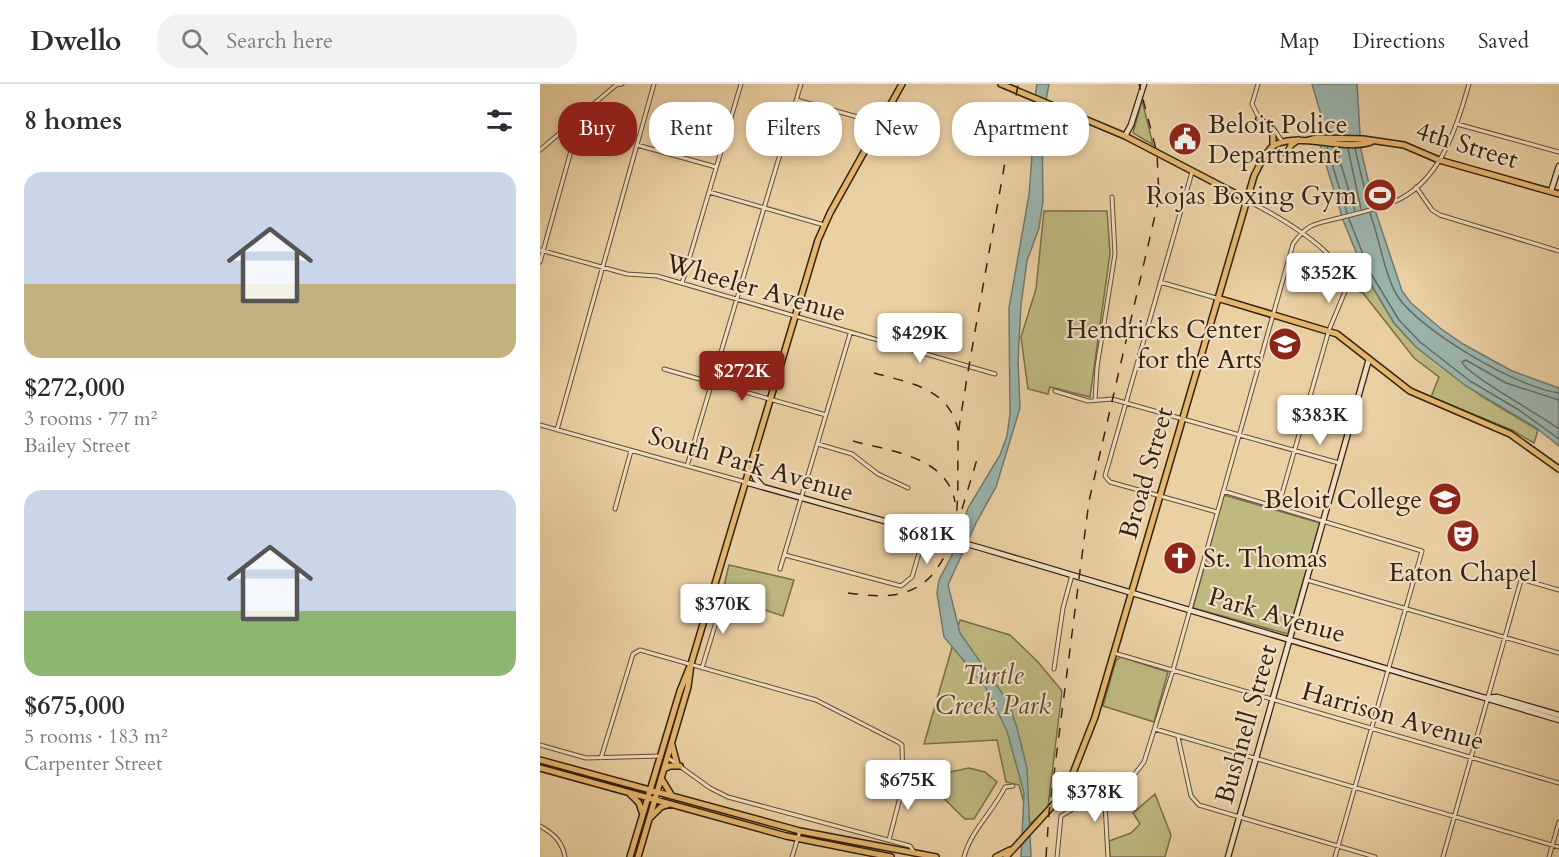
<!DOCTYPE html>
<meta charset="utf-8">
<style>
body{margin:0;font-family:Cardo,serif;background:#f2f2f3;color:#2b2b33;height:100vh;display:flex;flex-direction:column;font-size:22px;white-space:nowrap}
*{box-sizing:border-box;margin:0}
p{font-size:20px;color:#7c7c81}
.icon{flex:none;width:33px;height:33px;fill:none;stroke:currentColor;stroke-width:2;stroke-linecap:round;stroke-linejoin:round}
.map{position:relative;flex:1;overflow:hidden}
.side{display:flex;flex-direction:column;background:#fff;width:540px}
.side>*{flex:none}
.hud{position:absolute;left:18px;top:18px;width:570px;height:54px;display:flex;gap:12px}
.price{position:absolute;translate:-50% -51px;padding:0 14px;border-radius:6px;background:#fff;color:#222;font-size:20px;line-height:39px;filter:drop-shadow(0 2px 3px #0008)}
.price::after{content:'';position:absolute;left:50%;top:36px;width:18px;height:14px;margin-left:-9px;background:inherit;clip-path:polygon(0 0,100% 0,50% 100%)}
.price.selected{background:#8f2418;color:#fff}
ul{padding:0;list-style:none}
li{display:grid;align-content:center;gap:12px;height:318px;padding:0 24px}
li span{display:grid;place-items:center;height:186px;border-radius:18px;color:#555}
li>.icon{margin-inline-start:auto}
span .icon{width:108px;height:108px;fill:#fffc;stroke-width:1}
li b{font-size:26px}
h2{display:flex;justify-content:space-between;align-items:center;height:72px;padding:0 24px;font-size:26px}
.pill{padding:0 21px;border-radius:24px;background:#fff;box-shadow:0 3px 9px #0003;font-size:21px;line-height:54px}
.pill.selected{background:#8f2418;color:#fff}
header{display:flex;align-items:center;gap:36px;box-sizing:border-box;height:84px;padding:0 30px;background:#fff;border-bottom:2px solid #e1e1e2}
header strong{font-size:28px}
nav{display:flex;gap:33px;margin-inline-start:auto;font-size:21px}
.search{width:420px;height:54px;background:#f2f2f3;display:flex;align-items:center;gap:15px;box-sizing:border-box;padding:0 21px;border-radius:24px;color:#7c7c81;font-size:22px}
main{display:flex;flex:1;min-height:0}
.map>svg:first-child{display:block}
.green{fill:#beb981;stroke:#786e49;stroke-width:1.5}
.water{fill:#9ab5ae;stroke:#717a6f;stroke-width:1.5}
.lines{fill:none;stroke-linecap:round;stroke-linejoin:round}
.shore{stroke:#666c60;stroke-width:1.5}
.street-casing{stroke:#614e36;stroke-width:5}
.secondary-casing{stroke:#321;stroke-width:7}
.primary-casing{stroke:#321;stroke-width:8}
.street{stroke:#f2e0c4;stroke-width:3}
.secondary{stroke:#f2e0c4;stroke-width:4.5}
.primary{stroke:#e6b872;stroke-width:5}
.rail{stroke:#321;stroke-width:1.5;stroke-dasharray:10 10;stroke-linecap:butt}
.labels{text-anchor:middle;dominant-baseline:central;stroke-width:4.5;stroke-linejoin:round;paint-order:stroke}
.poi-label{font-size:26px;fill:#321;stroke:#f2e0c4;text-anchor:end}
.street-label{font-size:26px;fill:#321;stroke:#f2e0c4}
.park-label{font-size:26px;font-style:italic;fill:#56482d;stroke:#f2e0c4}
</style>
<header>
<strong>Dwello</strong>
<div class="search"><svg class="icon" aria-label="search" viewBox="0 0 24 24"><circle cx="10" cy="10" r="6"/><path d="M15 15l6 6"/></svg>Search here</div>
<nav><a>Map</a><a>Directions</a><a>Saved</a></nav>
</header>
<main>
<section class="side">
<h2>8 homes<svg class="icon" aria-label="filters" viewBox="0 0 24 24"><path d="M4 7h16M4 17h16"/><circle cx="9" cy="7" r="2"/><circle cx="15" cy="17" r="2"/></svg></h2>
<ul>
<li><span style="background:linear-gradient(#c9d6e8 60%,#c2b280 0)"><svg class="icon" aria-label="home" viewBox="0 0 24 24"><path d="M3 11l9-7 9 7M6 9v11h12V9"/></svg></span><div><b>$272,000</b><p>3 rooms · 77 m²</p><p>Bailey Street</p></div></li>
<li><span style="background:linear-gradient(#c9d6e8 65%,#8fb573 0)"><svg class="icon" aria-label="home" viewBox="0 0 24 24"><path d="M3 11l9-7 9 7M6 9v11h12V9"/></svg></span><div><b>$675,000</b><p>5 rooms · 183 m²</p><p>Carpenter Street</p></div></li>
</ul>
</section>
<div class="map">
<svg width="1019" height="773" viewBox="0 0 1019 773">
<rect width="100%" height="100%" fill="#ebd0a4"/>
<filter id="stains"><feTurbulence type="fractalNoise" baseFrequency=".00333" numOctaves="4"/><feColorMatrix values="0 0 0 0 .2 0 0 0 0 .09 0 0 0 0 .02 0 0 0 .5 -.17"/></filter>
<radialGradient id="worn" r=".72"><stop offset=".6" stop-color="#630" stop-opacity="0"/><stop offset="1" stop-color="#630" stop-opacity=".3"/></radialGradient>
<path class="green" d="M 602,16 L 613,61 L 593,49 Z
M 504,127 L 567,127 L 570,169 L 550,313 L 510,303 L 508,310 L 488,305 L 481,253 L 496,205 Z
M 825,190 L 854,239 L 876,263 L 941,312 L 998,346 L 994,359 L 972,346 L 891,313 L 899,293 L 874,274 L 823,209 L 812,205 L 814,197 L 818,197 Z
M 684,411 L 780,439 L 748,550 L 653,524 Z
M 189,481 L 254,496 L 243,532 L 219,524 L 219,520 L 182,510 Z
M 420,536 L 470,551 L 498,578 L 522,607 L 508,723 L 490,740 L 479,701 L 466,698 L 457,656 L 384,660 Z
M 581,573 L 628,588 L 614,638 L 563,622 L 576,576 Z
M 429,684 L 445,688 L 457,698 L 434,735 L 425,735 L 390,701 L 405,689 Z
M 615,710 L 631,751 L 625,773 L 570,773 L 569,757 L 591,749 L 600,740 L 593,729 Z"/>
<path class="water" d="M 497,0 L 509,0 L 502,38 L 503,117 L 499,144 L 487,177 L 481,221 L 478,277 L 480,324 L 456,403 L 436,439 L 408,501 L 420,549 L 469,619 L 477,644 L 487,684 L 491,773 L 481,773 L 484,709 L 467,647 L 445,602 L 404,553 L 397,509 L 399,496 L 412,471 L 428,424 L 460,371 L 467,352 L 470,330 L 469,224 L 489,111 L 492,72 L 489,52 Z
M 772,0 L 817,0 L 821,66 L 835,126 L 862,207 L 871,219 L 900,244 L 923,260 L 972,287 L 1019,304 L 1019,362 L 995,343 L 926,302 L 876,263 L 854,239 L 825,190 L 803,136 L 780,61 L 782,34 Z"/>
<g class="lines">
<path class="shore" d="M 787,63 L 807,129
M 796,64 L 815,127
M 808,65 L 821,125
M 815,65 L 829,123
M 830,129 C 839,153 845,193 858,213 C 881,247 978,304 1019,309
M 809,135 L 830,188 L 859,236 L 880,258 L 930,297 L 979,326 L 1019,355
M 1019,316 L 966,299 L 926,276 L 922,278 C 927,291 1001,331 1019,345"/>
<g class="street-casing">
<path id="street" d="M 718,0 L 712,20 L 720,36
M 257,16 L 339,39
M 917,40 L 1019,68
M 733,44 L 742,57
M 97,61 L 176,83
M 0,66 L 76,1 L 82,0
M 652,88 L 565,392 L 570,398 L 677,428
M 876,103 L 892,126 L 900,131 L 1019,167
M 169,108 L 284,141
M 706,116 C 740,133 792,163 809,198 L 789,246 L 738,424
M 0,166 L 87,190 L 117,192 L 455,290
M 0,178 L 41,31
M 620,198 L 676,214
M 142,199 L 201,0
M 124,285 L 286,331
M 515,307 L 548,317 L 572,315 L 799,379
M 555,316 L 557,283 L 575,170 L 572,113
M 0,341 L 205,398
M 17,346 L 114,0
M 278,360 L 312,370 L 338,390 L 368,404
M 147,382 L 261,0
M 683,407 L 882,467 L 795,773
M 75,425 L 91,367
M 245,471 L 361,502 L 372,493 L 385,449
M 240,485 L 310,250
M 981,495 L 1019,506
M 767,496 L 1019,569
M 574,569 L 1019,699
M 162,584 L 184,512
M 514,585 L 523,524 L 532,491
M 615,645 L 1019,763
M 638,653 L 651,712 L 659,721 L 835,773
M 0,661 L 46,674 L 121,672
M 127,673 L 170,704 L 188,713 L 370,762 L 374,768
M 61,674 L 93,570 L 100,566 L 276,616 L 358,658 L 362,661 L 363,702 L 349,756
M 532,697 L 551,704 L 570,702 L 594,691 L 604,678 L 633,586 L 753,160 C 769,137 778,140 803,133 C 822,128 843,124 860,115 C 902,93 917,42 929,0
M 564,703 L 568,773
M 0,742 C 14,750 22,757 25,773
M 252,773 L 260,747
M 424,773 C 431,746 453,728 465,703 L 473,702
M 517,773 L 521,732 L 543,719 L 551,704
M 903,773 L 983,489
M 1009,773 L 1019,738"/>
</g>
<g class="secondary-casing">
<path id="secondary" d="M 585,52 L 591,41 L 604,0
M 1011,107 L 1019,82
M 211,380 L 215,394 L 222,402
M 205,398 L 441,464 L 1019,636
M 946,614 L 957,613 L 1019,631
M 688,773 L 829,275"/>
</g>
<g class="primary-casing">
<path id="primary" d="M 461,0 L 585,52 L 706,115
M 719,35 L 733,47 L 733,62
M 769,56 L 777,54 L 823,55 L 864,61 L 899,76 L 1019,110
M 747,70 L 751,61 L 758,56
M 677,214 L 797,250 L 870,307 L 970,350 L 1019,385
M 132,661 L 137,680
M 0,676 L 260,747 L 396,773
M 0,684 L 246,752 L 351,773
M 124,685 L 130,682 L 140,682
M 121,694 L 132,712
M 89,709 L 99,719 L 102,728
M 111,733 L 121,723 L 130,720
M 90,773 L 140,607 L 150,582
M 98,773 L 148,603 L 151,580 L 278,156 L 290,129 L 362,0
M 456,773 L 470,766
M 466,773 L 526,707 L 555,633 L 714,92 C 719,82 724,71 731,64 C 751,45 804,68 831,58"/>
</g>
<use href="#street" class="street"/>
<use href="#secondary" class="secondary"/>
<use href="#primary" class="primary"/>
<path class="rail" d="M 334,289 C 370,299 409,304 418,346
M 313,357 C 349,367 407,372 415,418
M 422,425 L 438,372
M 308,509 C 342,514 376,516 398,483 C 428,440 413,385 420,337 C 438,224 460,113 478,0
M 506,773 L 509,729 L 549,417 L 619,114 L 617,69 L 599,0"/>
</g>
<defs>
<g id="civic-disc" transform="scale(1.725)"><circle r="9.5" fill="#8f2418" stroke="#f2e0c4"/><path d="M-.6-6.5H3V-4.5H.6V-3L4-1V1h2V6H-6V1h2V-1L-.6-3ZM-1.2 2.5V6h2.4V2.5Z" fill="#fff"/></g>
<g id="stadium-disc" transform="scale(1.725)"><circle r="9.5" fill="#8f2418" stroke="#f2e0c4"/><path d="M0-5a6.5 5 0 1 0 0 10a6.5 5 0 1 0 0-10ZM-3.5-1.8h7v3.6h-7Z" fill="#fff"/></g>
<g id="university-disc" transform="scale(1.725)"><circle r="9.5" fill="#8f2418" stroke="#f2e0c4"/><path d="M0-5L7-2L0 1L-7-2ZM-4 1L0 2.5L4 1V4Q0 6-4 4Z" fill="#fff"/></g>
<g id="theatre-disc" transform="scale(1.725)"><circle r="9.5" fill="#8f2418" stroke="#f2e0c4"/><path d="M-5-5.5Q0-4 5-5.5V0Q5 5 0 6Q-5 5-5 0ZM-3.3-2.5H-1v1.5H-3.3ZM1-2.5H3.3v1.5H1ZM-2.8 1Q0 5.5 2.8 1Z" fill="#fff"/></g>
<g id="church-disc" transform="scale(1.725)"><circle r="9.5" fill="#8f2418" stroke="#f2e0c4"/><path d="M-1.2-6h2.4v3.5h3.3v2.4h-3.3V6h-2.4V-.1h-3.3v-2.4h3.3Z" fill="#fff"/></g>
</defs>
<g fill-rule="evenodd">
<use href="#civic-disc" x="645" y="55"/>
<use href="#stadium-disc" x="840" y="111"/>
<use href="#university-disc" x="745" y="260"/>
<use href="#university-disc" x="905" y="415"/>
<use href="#theatre-disc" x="923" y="452"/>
<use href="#church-disc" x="640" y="474"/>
</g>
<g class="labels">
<g class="poi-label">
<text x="668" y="40" text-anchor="start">Beloit Police<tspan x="668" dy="30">Department</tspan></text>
<text x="817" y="111">Rojas Boxing Gym</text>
<text x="722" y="245">Hendricks Center<tspan x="722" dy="30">for the Arts</tspan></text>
<text x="882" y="415">Beloit College</text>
<text x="663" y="474" text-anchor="start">St. Thomas</text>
<text x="923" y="488" text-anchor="middle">Eaton Chapel</text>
</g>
<g class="street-label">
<text transform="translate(927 61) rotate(17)">4th Street</text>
<text transform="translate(216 204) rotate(16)">Wheeler Avenue</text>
<text transform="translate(211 380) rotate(16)">South Park Avenue</text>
<text transform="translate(606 389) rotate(-74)">Broad Street</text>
<text transform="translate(737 531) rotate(16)">Park Avenue</text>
<text transform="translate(853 632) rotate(16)">Harrison Avenue</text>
<text transform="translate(706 640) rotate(-74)">Bushnell Street</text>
</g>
<g class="park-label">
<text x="453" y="591">Turtle<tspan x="453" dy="30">Creek Park</tspan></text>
</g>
</g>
<rect width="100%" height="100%" filter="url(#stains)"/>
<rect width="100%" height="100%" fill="url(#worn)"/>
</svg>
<b class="price" style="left:789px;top:220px">$352K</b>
<b class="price" style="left:380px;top:280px">$429K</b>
<b class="price selected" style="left:202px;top:318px">$272K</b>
<b class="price" style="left:780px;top:362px">$383K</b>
<b class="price" style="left:387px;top:481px">$681K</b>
<b class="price" style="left:183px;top:551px">$370K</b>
<b class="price" style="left:368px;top:727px">$675K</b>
<b class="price" style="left:555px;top:739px">$378K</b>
<div class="hud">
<a class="pill selected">Buy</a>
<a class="pill">Rent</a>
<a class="pill">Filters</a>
<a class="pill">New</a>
<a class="pill">Apartment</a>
</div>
</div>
</main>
